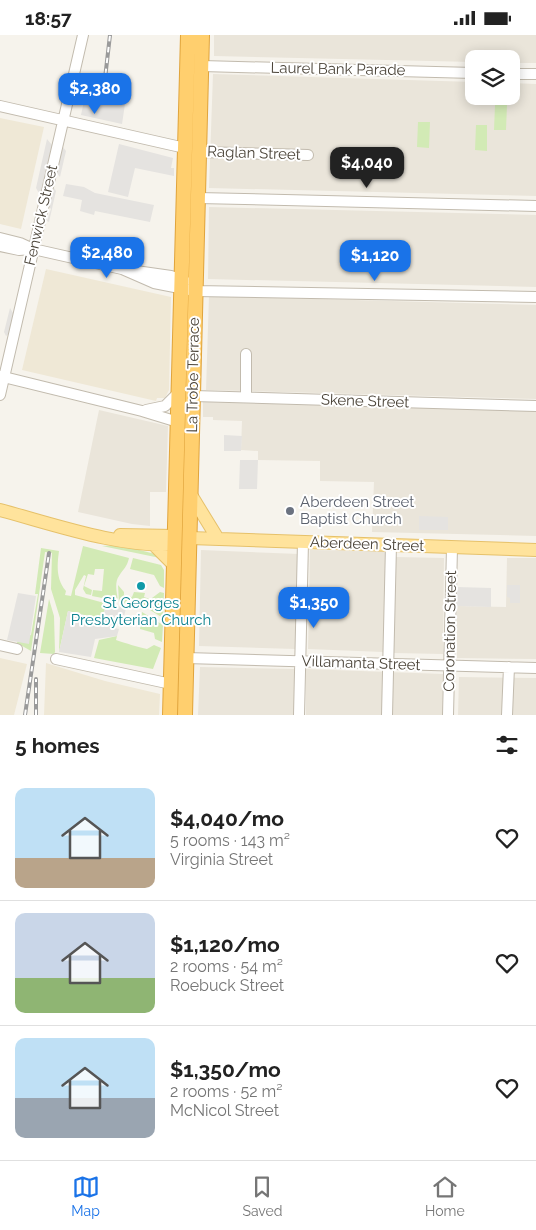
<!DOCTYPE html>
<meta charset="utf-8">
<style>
body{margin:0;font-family:Raleway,sans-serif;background:#f2f2f2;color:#222;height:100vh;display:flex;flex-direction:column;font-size:19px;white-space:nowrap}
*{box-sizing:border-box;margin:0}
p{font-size:16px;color:#767676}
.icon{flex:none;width:28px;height:28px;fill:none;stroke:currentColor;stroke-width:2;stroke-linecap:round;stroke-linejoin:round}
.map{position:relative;height:680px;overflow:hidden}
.drawer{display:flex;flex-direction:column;background:#fff;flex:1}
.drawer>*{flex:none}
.controls{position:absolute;left:465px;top:15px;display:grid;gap:10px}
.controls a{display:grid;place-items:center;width:55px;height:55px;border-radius:10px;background:#fff;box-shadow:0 2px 12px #0003;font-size:25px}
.price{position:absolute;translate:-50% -42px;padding:0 11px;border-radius:10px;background:#1a73e8;color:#fff;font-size:16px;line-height:32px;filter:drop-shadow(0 1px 2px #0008)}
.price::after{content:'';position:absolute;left:50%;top:30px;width:15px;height:11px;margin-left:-8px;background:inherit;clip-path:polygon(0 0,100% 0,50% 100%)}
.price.current{background:#222;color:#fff}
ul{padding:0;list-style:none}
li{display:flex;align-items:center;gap:15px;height:125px;padding:0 15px}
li+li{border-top:1px solid #e0e0e0}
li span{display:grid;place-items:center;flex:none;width:140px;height:100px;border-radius:10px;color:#555}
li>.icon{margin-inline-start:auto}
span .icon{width:60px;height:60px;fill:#fffc;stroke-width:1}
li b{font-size:21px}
h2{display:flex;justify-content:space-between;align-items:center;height:60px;padding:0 15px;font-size:21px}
.status{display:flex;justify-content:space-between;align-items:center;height:35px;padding:0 25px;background:#fff;direction:ltr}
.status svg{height:14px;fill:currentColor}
.menu{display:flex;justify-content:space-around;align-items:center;height:70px;border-top:1px solid #e0e0e0;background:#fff;font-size:14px;color:#767676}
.menu a{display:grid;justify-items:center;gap:2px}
.menu .current{color:#1a73e8}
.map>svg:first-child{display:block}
.residential{fill:#eae5da}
.education{fill:#efe8d6}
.green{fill:#d2eab5}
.parking{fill:#e5e3e0}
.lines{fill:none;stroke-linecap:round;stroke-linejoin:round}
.minor-casing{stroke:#c2bbae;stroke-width:12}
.major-casing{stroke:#e6c16a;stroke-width:14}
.highway-casing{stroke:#e0a43c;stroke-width:16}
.minor{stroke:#fff;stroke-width:10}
.major{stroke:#ffe39c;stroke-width:12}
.highway{stroke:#ffcf6e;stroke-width:14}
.rail-casing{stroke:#9a9a9a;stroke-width:4}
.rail{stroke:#fff;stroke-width:2;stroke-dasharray:5.5;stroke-linecap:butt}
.worship-dot{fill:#6b7280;stroke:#fff;stroke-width:2}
.culture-dot{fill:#0f9aa8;stroke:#fff;stroke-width:2}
.labels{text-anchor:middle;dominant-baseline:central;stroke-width:4;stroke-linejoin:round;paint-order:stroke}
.street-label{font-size:15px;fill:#4b4439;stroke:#fff}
.worship-label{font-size:15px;fill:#5b616d;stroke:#fff;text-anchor:start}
.culture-label{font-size:15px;fill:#0d838f;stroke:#fff}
</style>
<div class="status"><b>18:57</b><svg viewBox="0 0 49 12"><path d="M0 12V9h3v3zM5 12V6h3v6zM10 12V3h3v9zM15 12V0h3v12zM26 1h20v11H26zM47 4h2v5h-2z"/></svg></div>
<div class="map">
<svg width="536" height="680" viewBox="0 0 536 680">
<rect width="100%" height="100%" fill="#f6f3ec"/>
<path class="residential" d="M 214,0 L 536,0 L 536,28 L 511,28 L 511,24 L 474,24 L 474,27 L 214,21 Z
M 213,39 L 474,47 L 474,61 L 511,61 L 511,48 L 536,49 L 536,161 L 209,153 Z
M 209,172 L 536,180 L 536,252 L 208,244 Z
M 209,261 L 536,270 L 536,364 L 206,355 Z
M 203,367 L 536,376 L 536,501 L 372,497 L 374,447 L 320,446 L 320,426 L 258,425 L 258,416 L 241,415 L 242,386 L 213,385 L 213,382 L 203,382 Z
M 99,375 L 168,391 L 166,457 L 150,457 L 150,491 L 132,489 L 78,477 Z
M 201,515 L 299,519 L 295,614 L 199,611 Z
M 310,515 L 387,516 L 383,617 L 308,614 Z
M 396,522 L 444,523 L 443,619 L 394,618 Z
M 507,523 L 536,523 L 536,624 L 457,623 L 457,571 L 506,572 Z
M 200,632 L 294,634 L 294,680 L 198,680 Z
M 306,634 L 443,639 L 442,680 L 306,680 Z
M 459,642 L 536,643 L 536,680 L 458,680 Z"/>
<path class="education" d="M 0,83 L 44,92 L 21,194 L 0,189 Z
M 46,234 L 171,262 L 169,355 L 165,363 L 157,363 L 156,366 L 22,335 Z
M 0,623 L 27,629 L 14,680 L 0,680 Z
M 46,628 L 105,646 L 160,659 L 159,680 L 44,680 Z"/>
<path class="green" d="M 495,70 L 507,70 L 506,95 L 494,95 Z
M 418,87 L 430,87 L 429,113 L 417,112 Z
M 476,90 L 487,90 L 487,116 L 475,115 Z
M 120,510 L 155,519 L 160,523 L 102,511 Z
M 83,511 L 129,523 C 127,532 124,533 119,541 C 114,548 117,558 118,566 L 92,561 L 93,555 L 102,556 L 104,534 L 95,534 L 94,540 L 88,539 L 84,551 L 92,555 L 91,560 L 86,559 L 83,554 L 86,541 L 84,540 L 75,555 L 75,560 L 108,569 L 100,584 L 68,576 L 59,617 L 60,583 L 51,554 L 52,518 L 45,517 L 31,616 L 17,608 L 18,604 L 31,600 L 38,559 L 35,559 L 41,513 L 59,516 C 57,531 56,544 66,556 L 65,560 L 71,561 Z
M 133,523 L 161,530 L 164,535 L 164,553 L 160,551 L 154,540 L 130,534 Z
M 118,550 L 124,557 L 124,560 L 132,562 L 134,557 L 145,558 L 144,562 L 150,564 L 148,574 L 119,567 Z
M 160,557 L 164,558 L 163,583 L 150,575 L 152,563 Z
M 49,564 L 54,581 L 55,617 L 54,619 L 40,618 Z
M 142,577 L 163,590 L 162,607 L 155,604 L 154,598 L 140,594 Z
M 117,601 L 116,605 C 128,609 135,611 147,614 L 154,610 L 161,613 L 153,634 L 94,623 L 99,605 Z"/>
<path class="parking" d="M 84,66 L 125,69 L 122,89 L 81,80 Z
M 47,104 L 52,110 L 40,160 L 36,153 Z
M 119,109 L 173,123 L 171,133 L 174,133 L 174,141 L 135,133 L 128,162 L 108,157 Z
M 63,112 L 66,116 L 60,142 L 56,137 Z
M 66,149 L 84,152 L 95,158 L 154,170 L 150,187 L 95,176 L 94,180 L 80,176 L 82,165 L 63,161 Z
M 54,153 L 56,156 L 49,187 L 47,186 L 51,174 L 48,170 Z
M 10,273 L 13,278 L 9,299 L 6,301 L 4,297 Z
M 224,400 L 242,401 L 241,416 L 224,416 Z
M 240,425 L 258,425 L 257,454 L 239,454 Z
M 419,481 L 448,482 L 448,495 L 419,495 Z
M 507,550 L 520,550 L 520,568 L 510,568 L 510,563 L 507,562 Z
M 457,552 L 491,553 L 491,572 L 457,571 Z
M 18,558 L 36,561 L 29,609 L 7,605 Z
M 108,569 L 126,573 L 123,586 L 117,585 L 115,593 L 119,594 L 117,601 L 95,604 L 91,622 L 59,617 L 68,576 L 100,584 Z"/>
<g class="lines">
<g class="minor-casing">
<path id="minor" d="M 202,31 L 474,38
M 511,39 L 536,39
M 0,71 L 185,113
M 199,117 L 308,120
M 198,163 L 536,171
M 0,203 L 20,208 L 33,214 L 122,234 L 171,241 L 185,246
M 0,211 L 19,215 L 32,214
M 122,234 L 154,248 L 195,256 L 536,262
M 0,341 L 142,376 L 178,387
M 0,360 L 83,0
M 193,361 L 536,371
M 246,362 L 246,319
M 146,375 L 165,371 L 178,358
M 0,610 L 17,614
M 186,623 L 536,633
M 56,624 L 171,649
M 299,680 L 303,507
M 387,680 L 391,510
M 448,680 L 452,513
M 507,680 L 509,632"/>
</g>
<g class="major-casing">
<path id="major" d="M 191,460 L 218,504
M 0,475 C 53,489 120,513 174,509
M 120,500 L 174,501
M 190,503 L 536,515
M 154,510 L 174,530"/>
</g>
<g class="highway-casing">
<path id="highway" d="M 170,680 L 188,0
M 185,680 L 202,0"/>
</g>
<use href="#minor" class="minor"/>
<use href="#major" class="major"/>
<use href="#highway" class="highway"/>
<g class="rail-casing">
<path id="rail" d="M 103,61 L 110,0
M 25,680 L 49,518
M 36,680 L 36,644"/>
</g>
<use href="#rail" class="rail"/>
</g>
<circle class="worship-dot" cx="290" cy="476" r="5"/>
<circle class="culture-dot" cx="141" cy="551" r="5"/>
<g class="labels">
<g class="street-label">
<text transform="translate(338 34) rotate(1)">Laurel Bank Parade</text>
<text transform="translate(254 118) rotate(2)">Raglan Street</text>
<text transform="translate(41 180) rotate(-77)">Fenwick Street</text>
<text transform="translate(193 340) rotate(-89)">La Trobe Terrace</text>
<text transform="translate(365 366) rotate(2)">Skene Street</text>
<text transform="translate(367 509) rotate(2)">Aberdeen Street</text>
<text transform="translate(450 596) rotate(-89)">Coronation Street</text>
<text transform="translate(361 628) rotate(2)">Villamanta Street</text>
</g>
<g class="worship-label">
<text x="300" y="467">Aberdeen Street<tspan x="300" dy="17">Baptist Church</tspan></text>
</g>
<g class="culture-label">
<text x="141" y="568">St Georges<tspan x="141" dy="17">Presbyterian Church</tspan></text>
</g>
</g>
</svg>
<div class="controls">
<a><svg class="icon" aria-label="layers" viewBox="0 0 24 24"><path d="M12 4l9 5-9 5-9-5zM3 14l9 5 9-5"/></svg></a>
</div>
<b class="price" style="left:95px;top:80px">$2,380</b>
<b class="price current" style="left:367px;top:154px">$4,040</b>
<b class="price" style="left:107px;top:244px">$2,480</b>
<b class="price" style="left:375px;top:247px">$1,120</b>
<b class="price" style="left:314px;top:594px">$1,350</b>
</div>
<section class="drawer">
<h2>5 homes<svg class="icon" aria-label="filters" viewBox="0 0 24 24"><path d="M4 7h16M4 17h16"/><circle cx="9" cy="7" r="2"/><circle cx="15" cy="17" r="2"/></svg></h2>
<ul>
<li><span style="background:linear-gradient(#bfe0f5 70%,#b9a48a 0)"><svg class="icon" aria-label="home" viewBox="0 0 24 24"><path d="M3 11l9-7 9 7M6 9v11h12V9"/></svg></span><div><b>$4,040/mo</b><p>5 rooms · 143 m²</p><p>Virginia Street</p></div><svg class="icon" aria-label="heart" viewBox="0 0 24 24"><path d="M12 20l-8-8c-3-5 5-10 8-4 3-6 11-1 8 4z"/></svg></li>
<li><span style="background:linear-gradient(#c9d6e8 65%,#8fb573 0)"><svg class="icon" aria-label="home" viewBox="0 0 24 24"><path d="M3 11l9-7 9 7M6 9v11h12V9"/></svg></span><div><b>$1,120/mo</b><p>2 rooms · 54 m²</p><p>Roebuck Street</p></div><svg class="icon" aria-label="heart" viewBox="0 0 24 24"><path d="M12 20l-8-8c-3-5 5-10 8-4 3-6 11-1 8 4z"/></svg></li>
<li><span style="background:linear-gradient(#bfe0f5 60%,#9aa5b1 0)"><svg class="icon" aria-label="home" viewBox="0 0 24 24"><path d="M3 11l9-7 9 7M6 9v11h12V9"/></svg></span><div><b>$1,350/mo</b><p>2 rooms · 52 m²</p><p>McNicol Street</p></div><svg class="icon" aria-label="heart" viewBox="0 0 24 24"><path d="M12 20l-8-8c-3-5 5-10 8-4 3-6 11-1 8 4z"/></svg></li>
</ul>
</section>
<nav class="menu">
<a class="current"><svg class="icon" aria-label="map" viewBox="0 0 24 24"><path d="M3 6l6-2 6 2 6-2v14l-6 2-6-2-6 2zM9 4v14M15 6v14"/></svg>Map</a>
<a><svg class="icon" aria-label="saved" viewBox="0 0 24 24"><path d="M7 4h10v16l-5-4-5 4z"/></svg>Saved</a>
<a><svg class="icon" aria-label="home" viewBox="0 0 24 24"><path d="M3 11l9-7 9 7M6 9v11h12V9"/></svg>Home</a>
</nav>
